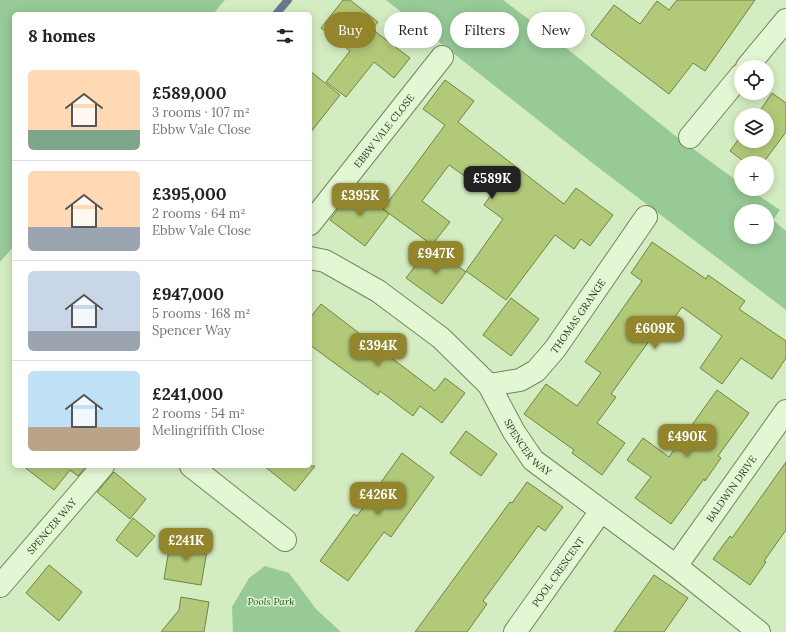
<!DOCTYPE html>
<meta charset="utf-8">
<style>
body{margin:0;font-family:Lora,serif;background:#f2f2f2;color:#222;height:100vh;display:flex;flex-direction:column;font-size:15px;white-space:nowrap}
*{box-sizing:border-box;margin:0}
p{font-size:13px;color:#767676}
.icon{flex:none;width:22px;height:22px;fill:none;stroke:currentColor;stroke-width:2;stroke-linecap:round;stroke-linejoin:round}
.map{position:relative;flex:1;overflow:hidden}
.drawer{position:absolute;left:12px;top:12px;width:300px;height:456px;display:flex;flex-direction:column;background:#fff;border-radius:6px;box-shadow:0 2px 10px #0003}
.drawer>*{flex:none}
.top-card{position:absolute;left:324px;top:12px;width:380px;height:36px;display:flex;gap:8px}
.fabs{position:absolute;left:734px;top:60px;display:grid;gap:8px}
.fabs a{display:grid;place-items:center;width:40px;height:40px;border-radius:50%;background:#fff;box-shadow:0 2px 10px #0003;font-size:20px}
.price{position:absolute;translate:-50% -34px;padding:0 9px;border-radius:8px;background:#93852c;color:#fff;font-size:13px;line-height:26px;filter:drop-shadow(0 1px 2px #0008)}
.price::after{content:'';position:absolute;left:50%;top:24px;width:12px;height:9px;margin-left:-6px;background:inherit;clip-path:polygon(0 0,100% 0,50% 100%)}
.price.current{background:#222;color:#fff}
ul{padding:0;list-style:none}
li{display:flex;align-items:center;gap:12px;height:100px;padding:0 16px}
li+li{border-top:1px solid #e0e0e0}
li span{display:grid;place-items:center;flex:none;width:112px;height:80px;border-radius:6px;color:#555}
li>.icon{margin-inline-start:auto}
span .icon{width:48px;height:48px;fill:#fffc;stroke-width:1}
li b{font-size:17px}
h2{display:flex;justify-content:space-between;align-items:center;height:48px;padding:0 16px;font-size:17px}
.pill{padding:0 14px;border-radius:18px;background:#fff;box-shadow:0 2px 10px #0003;font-size:14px;line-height:36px}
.pill.current{background:#93852c;color:#fff}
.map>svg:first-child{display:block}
.green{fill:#97ca97;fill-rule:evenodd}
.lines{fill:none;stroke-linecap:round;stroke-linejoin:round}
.stream{stroke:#6c788d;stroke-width:8}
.building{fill:#b2c979;stroke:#718441}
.minor-casing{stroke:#74865a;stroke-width:24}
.minor{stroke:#e4f7d5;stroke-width:22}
.labels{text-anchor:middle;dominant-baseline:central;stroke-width:3;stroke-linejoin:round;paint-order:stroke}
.street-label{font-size:10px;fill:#2d361e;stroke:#e0f4d2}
.park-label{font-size:10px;font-style:italic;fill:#25522b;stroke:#e0f4d2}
</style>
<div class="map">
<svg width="786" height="632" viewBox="0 0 786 632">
<rect width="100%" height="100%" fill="#d4ecc2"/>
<path class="green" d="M 0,0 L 225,0 L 213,14 L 14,14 L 14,246 L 0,262 Z
M 386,0 L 503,0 L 555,39 L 673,134 L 741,184 L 741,189 L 749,189 L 780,210 L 773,220 L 786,231 L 786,310 L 595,165 ZM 741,211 L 767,211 L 767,237 L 741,237 Z
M 265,566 L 289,573 L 316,609 L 341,632 L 233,632 L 232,607 L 249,578 Z"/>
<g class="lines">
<path class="stream" d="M 276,14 L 288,0"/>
</g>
<path class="building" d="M 343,0 L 350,0 L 378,22 L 372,29 L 410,58 L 394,78 L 374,62 L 346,97 L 326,82 L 350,51 L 321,28 Z
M 677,0 L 755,0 L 705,71 L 693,63 L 669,94 L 591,35 L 614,5 L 640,24 L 657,1 L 669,10 Z
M 310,71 L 340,95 L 310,133 Z
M 445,80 L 474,101 L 458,122 L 564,204 L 576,188 L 613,215 L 590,246 L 581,239 L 574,249 L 555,235 L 506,300 L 466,271 L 503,219 L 484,205 L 491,195 L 449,165 L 422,201 L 450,222 L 432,245 L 383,209 L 445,125 L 423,109 Z
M 772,93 L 786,103 L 786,132 L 763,163 L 746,163 L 730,151 L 741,136 L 741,141 L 767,141 L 767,115 L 757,115 Z
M 354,188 L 389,214 L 365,246 L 330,220 Z
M 652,242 L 706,279 L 708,275 L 745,301 L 739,309 L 786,341 L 786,358 L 772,379 L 741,358 L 722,384 L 700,368 L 722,336 L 682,307 L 660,338 L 654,334 L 611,394 L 616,397 L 597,423 L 625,443 L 602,475 L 572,453 L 574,450 L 524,414 L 546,384 L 577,406 L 601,373 L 585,362 L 642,281 L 631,273 Z
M 430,246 L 466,272 L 442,304 L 406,278 Z
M 511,298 L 539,319 L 511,356 L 483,335 Z
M 321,304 L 435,391 L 445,378 L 465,393 L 442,423 L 420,406 L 413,416 L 380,391 L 378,395 L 310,345 L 310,318 Z
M 717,390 L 749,413 L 718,456 L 721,458 L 705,481 L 704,479 L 671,524 L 635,498 L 651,477 L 627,460 L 643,438 L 669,457 Z
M 466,431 L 497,454 L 481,476 L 450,453 Z
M 402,453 L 434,477 L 391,537 L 384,532 L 348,581 L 320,561 L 354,514 L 357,516 Z
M 786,462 L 786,530 L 764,561 L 766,562 L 750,585 L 713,559 L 730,536 L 732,538 Z
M 23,466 L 87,466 L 78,476 L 70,470 L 54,490 Z
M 264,466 L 315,466 L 295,491 Z
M 114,472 L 146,499 L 130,519 L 97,492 Z
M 527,482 L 563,507 L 545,531 L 538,526 L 483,601 L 487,604 L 467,632 L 415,632 L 510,502 L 512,503 Z
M 133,518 L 155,536 L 137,557 L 116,540 Z
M 171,538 L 208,545 L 201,585 L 164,579 Z
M 49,565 L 82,592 L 59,621 L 26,593 Z
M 654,575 L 688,598 L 664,632 L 614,632 Z
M 181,597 L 209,602 L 204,632 L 161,632 L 179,610 Z"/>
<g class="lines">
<g class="minor-casing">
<g id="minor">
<path d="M 747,67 L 786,20"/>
<path d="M 690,137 L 741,75"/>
<path id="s1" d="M 310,224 L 442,57"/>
<path id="s2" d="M 310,258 L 325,261 L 378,291 L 441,338 L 489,385 L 514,432 L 533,460 L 676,566 L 759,632"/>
<path id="s3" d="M 489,385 L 520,380 L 536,371 L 555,349 L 646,217"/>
<path d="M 191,466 L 285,540"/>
<path id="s4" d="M 676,566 L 786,411"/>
<path id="s5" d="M 0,586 L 103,466"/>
<path id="s6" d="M 515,632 L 601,511"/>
</g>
</g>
<use href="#minor" class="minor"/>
</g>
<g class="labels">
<g class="street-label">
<text stroke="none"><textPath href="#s1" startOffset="119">EBBW VALE CLOSE</textPath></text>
<text stroke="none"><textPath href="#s3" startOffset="119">THOMAS GRANGE</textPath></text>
<text stroke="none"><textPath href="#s2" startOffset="296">SPENCER WAY</textPath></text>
<text stroke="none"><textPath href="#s4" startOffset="95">BALDWIN DRIVE</textPath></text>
<text stroke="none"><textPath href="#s5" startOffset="79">SPENCER WAY</textPath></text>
<text stroke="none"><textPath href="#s6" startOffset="74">POOL CRESCENT</textPath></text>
</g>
<g class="park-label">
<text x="271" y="601">Pools Park</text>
</g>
</g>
</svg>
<div class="fabs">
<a><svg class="icon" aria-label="locate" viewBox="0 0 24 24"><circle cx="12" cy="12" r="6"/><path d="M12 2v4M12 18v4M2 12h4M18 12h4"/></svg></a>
<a><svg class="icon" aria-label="layers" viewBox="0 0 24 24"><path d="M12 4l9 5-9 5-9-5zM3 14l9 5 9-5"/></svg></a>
<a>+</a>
<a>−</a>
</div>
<b class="price current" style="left:492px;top:200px">£589K</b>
<b class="price" style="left:360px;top:217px">£395K</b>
<b class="price" style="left:436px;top:275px">£947K</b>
<b class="price" style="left:655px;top:350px">£609K</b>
<b class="price" style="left:378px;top:367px">£394K</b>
<b class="price" style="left:687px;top:458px">£490K</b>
<b class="price" style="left:378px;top:516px">£426K</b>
<b class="price" style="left:186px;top:562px">£241K</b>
<div class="top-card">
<a class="pill current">Buy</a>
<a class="pill">Rent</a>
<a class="pill">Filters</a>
<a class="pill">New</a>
</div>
<section class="drawer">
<h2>8 homes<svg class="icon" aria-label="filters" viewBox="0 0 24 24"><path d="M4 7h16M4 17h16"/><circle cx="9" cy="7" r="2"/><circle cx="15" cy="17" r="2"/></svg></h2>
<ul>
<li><span style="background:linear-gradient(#ffd9b3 75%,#7fa58c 0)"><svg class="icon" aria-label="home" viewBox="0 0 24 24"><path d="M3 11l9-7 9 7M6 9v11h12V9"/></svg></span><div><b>£589,000</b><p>3 rooms · 107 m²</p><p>Ebbw Vale Close</p></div></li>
<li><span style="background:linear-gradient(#ffd9b3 70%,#9aa5b1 0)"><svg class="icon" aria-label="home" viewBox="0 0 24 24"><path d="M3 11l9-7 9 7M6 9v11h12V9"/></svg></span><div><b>£395,000</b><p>2 rooms · 64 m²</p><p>Ebbw Vale Close</p></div></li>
<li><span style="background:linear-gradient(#c9d6e8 75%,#9aa5b1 0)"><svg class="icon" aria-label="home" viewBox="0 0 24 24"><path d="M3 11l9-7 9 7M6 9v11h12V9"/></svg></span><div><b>£947,000</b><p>5 rooms · 168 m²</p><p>Spencer Way</p></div></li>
<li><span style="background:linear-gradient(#bfe0f5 70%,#b9a48a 0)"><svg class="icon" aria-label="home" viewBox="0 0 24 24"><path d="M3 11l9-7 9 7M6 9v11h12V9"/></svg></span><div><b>£241,000</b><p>2 rooms · 54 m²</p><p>Melingriffith Close</p></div></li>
</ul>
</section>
</div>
